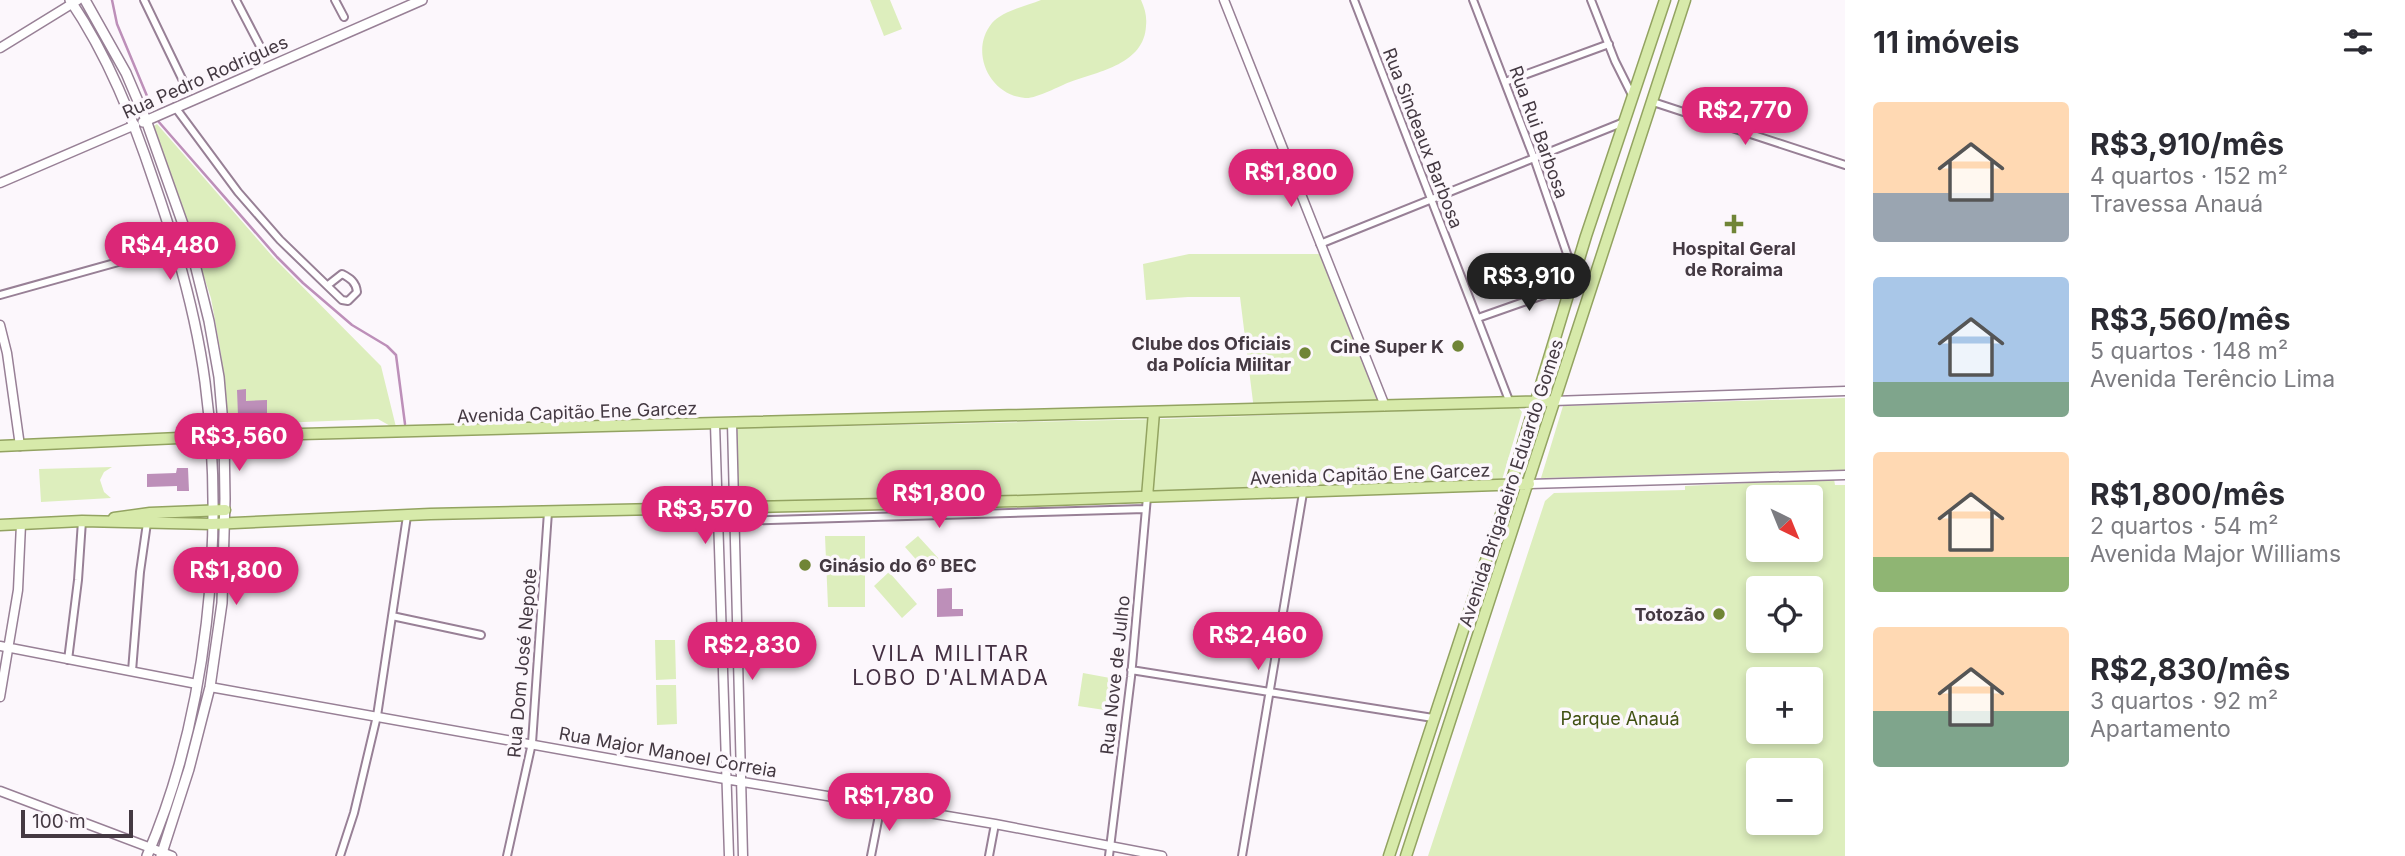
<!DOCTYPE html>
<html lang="pt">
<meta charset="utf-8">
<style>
body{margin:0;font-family:Inter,sans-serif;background:#f7f7f7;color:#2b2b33;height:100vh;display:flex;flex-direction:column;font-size:26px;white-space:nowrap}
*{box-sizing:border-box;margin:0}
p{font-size:23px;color:#7c7c81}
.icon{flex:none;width:38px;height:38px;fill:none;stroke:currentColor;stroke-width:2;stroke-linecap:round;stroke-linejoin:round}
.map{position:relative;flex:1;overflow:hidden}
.panel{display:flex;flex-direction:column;background:#fff;width:560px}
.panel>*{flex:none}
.needle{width:46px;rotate:137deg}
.fabs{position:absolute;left:1746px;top:485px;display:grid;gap:14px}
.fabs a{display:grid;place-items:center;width:77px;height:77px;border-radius:7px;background:#fff;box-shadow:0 4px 10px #0003;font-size:35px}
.scale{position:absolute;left:21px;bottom:18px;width:112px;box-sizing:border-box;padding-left:7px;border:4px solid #443942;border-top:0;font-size:19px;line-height:24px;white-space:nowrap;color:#443942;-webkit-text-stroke:5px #fcf7fc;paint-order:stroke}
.price{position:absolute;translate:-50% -60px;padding:0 16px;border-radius:24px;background:#db2777;color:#fff;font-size:23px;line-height:46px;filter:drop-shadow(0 2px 4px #0008)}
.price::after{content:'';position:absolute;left:50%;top:42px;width:21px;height:16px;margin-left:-10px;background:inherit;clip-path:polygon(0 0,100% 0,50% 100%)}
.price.selected{background:#222;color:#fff}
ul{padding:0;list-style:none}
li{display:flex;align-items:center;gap:21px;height:175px;padding:0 28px}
li span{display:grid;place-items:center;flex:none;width:196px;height:140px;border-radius:7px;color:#555}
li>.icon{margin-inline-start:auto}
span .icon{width:84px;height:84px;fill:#fffc;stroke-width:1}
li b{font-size:30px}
h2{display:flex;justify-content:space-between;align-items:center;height:84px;padding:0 28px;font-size:30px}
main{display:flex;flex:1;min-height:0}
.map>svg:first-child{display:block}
.green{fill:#ddeebd;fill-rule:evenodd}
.water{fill:#bd8fb9}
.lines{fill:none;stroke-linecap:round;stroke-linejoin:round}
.stream{stroke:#bd8fb9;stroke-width:2.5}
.minor-casing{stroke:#988096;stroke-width:10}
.tertiary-casing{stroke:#988096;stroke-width:11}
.secondary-casing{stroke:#988096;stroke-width:12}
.primary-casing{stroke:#93a361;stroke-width:13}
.minor{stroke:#fff;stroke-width:6}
.tertiary{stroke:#fff;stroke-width:8}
.secondary{stroke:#fff;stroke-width:9}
.primary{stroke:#d7eaaa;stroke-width:10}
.poi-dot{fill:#708536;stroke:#fcf7fc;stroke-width:2.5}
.labels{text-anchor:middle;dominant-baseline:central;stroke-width:7;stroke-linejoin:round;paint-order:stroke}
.street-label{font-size:18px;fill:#443942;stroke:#fcf7fc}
.poi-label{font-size:18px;font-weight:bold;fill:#443942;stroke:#fcf7fc;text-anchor:end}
.park-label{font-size:18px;fill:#415113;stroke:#fcf7fc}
.quarter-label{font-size:21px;letter-spacing:2px;fill:#443042;stroke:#fcf7fc}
</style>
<main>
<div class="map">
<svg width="1845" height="856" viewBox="0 0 1845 856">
<rect width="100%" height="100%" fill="#fcf7fc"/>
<path class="green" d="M 870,0 L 890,0 L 902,29 L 884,36 Z
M 1041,0 L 1141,0 C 1145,9 1147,16 1146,26 C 1144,64 1100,71 1070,82 C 1059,86 1036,99 1025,98 C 989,95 969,51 992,23 C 1003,11 1026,6 1041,0 Z
M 157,124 L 273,257 L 381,366 L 396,427 L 392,427 L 378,419 L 229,425 L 221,354 L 211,298 L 154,126 Z
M 1189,254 L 1324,254 L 1385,406 L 1254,410 L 1240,297 L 1188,297 L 1146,300 L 1143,264 Z
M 1845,398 L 1845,470 L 1541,478 L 1563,406 Z
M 1518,407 L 1522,412 L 1502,480 L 733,509 L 732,423 L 755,423 L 764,428 L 1161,419 Z
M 112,467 L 104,472 L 100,480 L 104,492 L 111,498 L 41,502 L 39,469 Z
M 1834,479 L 1835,485 L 1845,485 L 1845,856 L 1428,856 L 1545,501 L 1554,493 L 1685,490 L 1685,486 ZM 1759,497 L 1811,497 L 1811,550 L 1759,550 ZM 1759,588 L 1811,588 L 1811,640 L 1759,640 ZM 1759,679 L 1811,679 L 1811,732 L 1759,732 ZM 1759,770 L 1811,770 L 1811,822 L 1759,822 Z
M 825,536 L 865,536 L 865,607 L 828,607 Z
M 918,536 L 940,560 L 927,572 L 905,547 Z
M 889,572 L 917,604 L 902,618 L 874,586 Z
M 655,640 L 675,640 L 676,679 L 656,680 Z
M 1083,673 L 1121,680 L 1118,712 L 1078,706 Z
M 656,685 L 676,685 L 677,724 L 657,725 Z"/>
<path class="water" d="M 246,389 L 246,401 L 267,400 L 267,415 L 238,416 L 237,390 Z
M 177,468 L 188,468 L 189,491 L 177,491 L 177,486 L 147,487 L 147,474 L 176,473 Z
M 952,588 L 952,609 L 963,609 L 963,616 L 937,617 L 937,589 Z"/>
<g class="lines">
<path class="stream" d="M 112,0 L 117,24 L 152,108
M 158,121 L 277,257 L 303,283 L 352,325 L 387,346 L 396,355 L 405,424"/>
<g class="minor-casing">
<path id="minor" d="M 144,0 L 186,87
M 236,0 L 262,50
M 335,0 L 344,17
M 1354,0 L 1510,403
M 1473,0 L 1534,158 L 1574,274
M 1591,0 L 1615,61 L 1633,97
M 1505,82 L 1609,44
M 1653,102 L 1845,165
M 175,107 L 238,192 L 280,240 L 342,300 L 348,301 L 357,292 C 356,282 350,278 342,274 L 328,285
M 1320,244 L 1624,122
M 0,295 L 172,247 L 190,244
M 1478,318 L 1572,285
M 733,521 L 1145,509
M 392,616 L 481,635
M 68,660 L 78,580 L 82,521
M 1131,670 L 1433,718
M 132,671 L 140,572 L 147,523
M 340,856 L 354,813 L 377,716 L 407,516
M 507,856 L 532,743 L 548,512
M 871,856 L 881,805
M 989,856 L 995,824
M 1109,856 L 1131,677 L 1147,497
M 1242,856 L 1303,493"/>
</g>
<g class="tertiary-casing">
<path id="tertiary" d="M 1224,0 L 1385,406
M 0,48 L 78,0
M 0,183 L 135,125
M 0,325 L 7,353 L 20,446
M 1553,401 L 1845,391
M 732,423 L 743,856
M 715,424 L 729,856
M 1529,484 L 1845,475
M 0,646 L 197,684
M 210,687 L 725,779 L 995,824 L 1162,856
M 0,697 L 18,590 L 21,524
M 0,791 L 172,856"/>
</g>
<g class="secondary-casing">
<path id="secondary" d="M 70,0 C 108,56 133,119 154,182 C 177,248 196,314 205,382 C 225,534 208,715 147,856
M 85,0 L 126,73 L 146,120 L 190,244 L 209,321 L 219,377 L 224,436 L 225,499 L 222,603 L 210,687 L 189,769 L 161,856
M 143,122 L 422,0"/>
</g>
<g class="primary-casing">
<path id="primary" d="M 0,446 L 224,436 L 1553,401
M 1147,497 L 1154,412
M 114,518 L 150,513 L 225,510
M 0,525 L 82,521 L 212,524 L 430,514 L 1022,501 L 1529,484
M 1389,856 L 1508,493 L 1586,236 L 1665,0
M 1406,856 L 1685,0"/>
</g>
<use href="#minor" class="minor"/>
<use href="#tertiary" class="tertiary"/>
<use href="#secondary" class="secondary"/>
<use href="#primary" class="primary"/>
</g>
<g class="poi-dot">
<path d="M1730.5 213.5h7v7h7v7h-7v7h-7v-7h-7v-7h7z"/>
<circle cx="1458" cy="346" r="7"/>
<circle cx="1305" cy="353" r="7"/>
<circle cx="805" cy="565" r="7"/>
<circle cx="1719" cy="614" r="7"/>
</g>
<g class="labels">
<g class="street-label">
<text transform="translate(205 77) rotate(-24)">Rua Pedro Rodrigues</text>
<text transform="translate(1539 132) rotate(70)">Rua Rui Barbosa</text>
<text transform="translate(1423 138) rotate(69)">Rua Sindeaux Barbosa</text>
<text transform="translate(577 412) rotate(-2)">Avenida Capitão Ene Garcez</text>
<text transform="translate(1370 474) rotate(-2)">Avenida Capitão Ene Garcez</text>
<text transform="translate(1511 483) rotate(-72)">Avenida Brigadeiro Eduardo Gomes</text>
<text transform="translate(522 663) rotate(-85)">Rua Dom José Nepote</text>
<text transform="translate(1115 675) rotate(-84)">Rua Nove de Julho</text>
<text transform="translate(668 752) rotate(10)">Rua Major Manoel Correia</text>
</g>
<g class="poi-label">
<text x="1734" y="248" text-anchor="middle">Hospital Geral<tspan x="1734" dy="21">de Roraima</tspan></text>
<text x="1291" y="343">Clube dos Oficiais<tspan x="1291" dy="21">da Polícia Militar</tspan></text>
<text x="1444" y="346">Cine Super K</text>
<text x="819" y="565" text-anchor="start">Ginásio do 6º BEC</text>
<text x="1705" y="614">Totozão</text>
</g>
<g class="park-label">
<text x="1620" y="718">Parque Anauá</text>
</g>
<g class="quarter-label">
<text x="951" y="653">VILA MILITAR<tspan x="951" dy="24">LOBO D'ALMADA</tspan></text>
</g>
</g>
</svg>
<div class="fabs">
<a><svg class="needle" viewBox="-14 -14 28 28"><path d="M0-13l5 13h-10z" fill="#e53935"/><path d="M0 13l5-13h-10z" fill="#7c7c81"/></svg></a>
<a><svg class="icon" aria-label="locate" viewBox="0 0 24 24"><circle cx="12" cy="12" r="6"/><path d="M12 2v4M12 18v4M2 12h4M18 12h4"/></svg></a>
<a>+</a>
<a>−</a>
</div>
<div class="scale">100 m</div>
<b class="price" style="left:1745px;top:147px">R$2,770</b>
<b class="price" style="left:1291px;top:209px">R$1,800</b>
<b class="price" style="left:170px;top:282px">R$4,480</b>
<b class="price selected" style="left:1529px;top:313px">R$3,910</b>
<b class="price" style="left:239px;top:473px">R$3,560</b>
<b class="price" style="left:939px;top:530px">R$1,800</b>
<b class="price" style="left:705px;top:546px">R$3,570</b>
<b class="price" style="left:236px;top:607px">R$1,800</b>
<b class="price" style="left:1258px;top:672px">R$2,460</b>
<b class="price" style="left:752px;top:682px">R$2,830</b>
<b class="price" style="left:889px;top:833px">R$1,780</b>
</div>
<section class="panel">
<h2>11 imóveis<svg class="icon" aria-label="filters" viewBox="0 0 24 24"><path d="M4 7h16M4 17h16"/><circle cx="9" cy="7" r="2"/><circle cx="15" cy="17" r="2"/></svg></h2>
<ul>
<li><span style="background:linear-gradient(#ffd9b3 65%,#9aa5b1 0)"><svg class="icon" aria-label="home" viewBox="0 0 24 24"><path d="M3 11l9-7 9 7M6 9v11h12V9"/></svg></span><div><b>R$3,910/mês</b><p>4 quartos · 152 m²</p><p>Travessa Anauá</p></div></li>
<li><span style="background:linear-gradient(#a9c7e8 75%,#7fa58c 0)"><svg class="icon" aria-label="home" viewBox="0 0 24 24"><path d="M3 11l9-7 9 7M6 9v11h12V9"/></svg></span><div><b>R$3,560/mês</b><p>5 quartos · 148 m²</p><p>Avenida Terêncio Lima</p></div></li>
<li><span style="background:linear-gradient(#ffd9b3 75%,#8fb573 0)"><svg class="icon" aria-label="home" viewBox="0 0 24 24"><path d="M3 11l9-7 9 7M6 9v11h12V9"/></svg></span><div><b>R$1,800/mês</b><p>2 quartos · 54 m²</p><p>Avenida Major Williams</p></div></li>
<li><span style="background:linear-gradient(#ffd9b3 60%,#7fa58c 0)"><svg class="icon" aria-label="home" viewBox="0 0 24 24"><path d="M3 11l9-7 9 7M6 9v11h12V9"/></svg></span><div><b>R$2,830/mês</b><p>3 quartos · 92 m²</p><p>Apartamento</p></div></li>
</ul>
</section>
</main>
